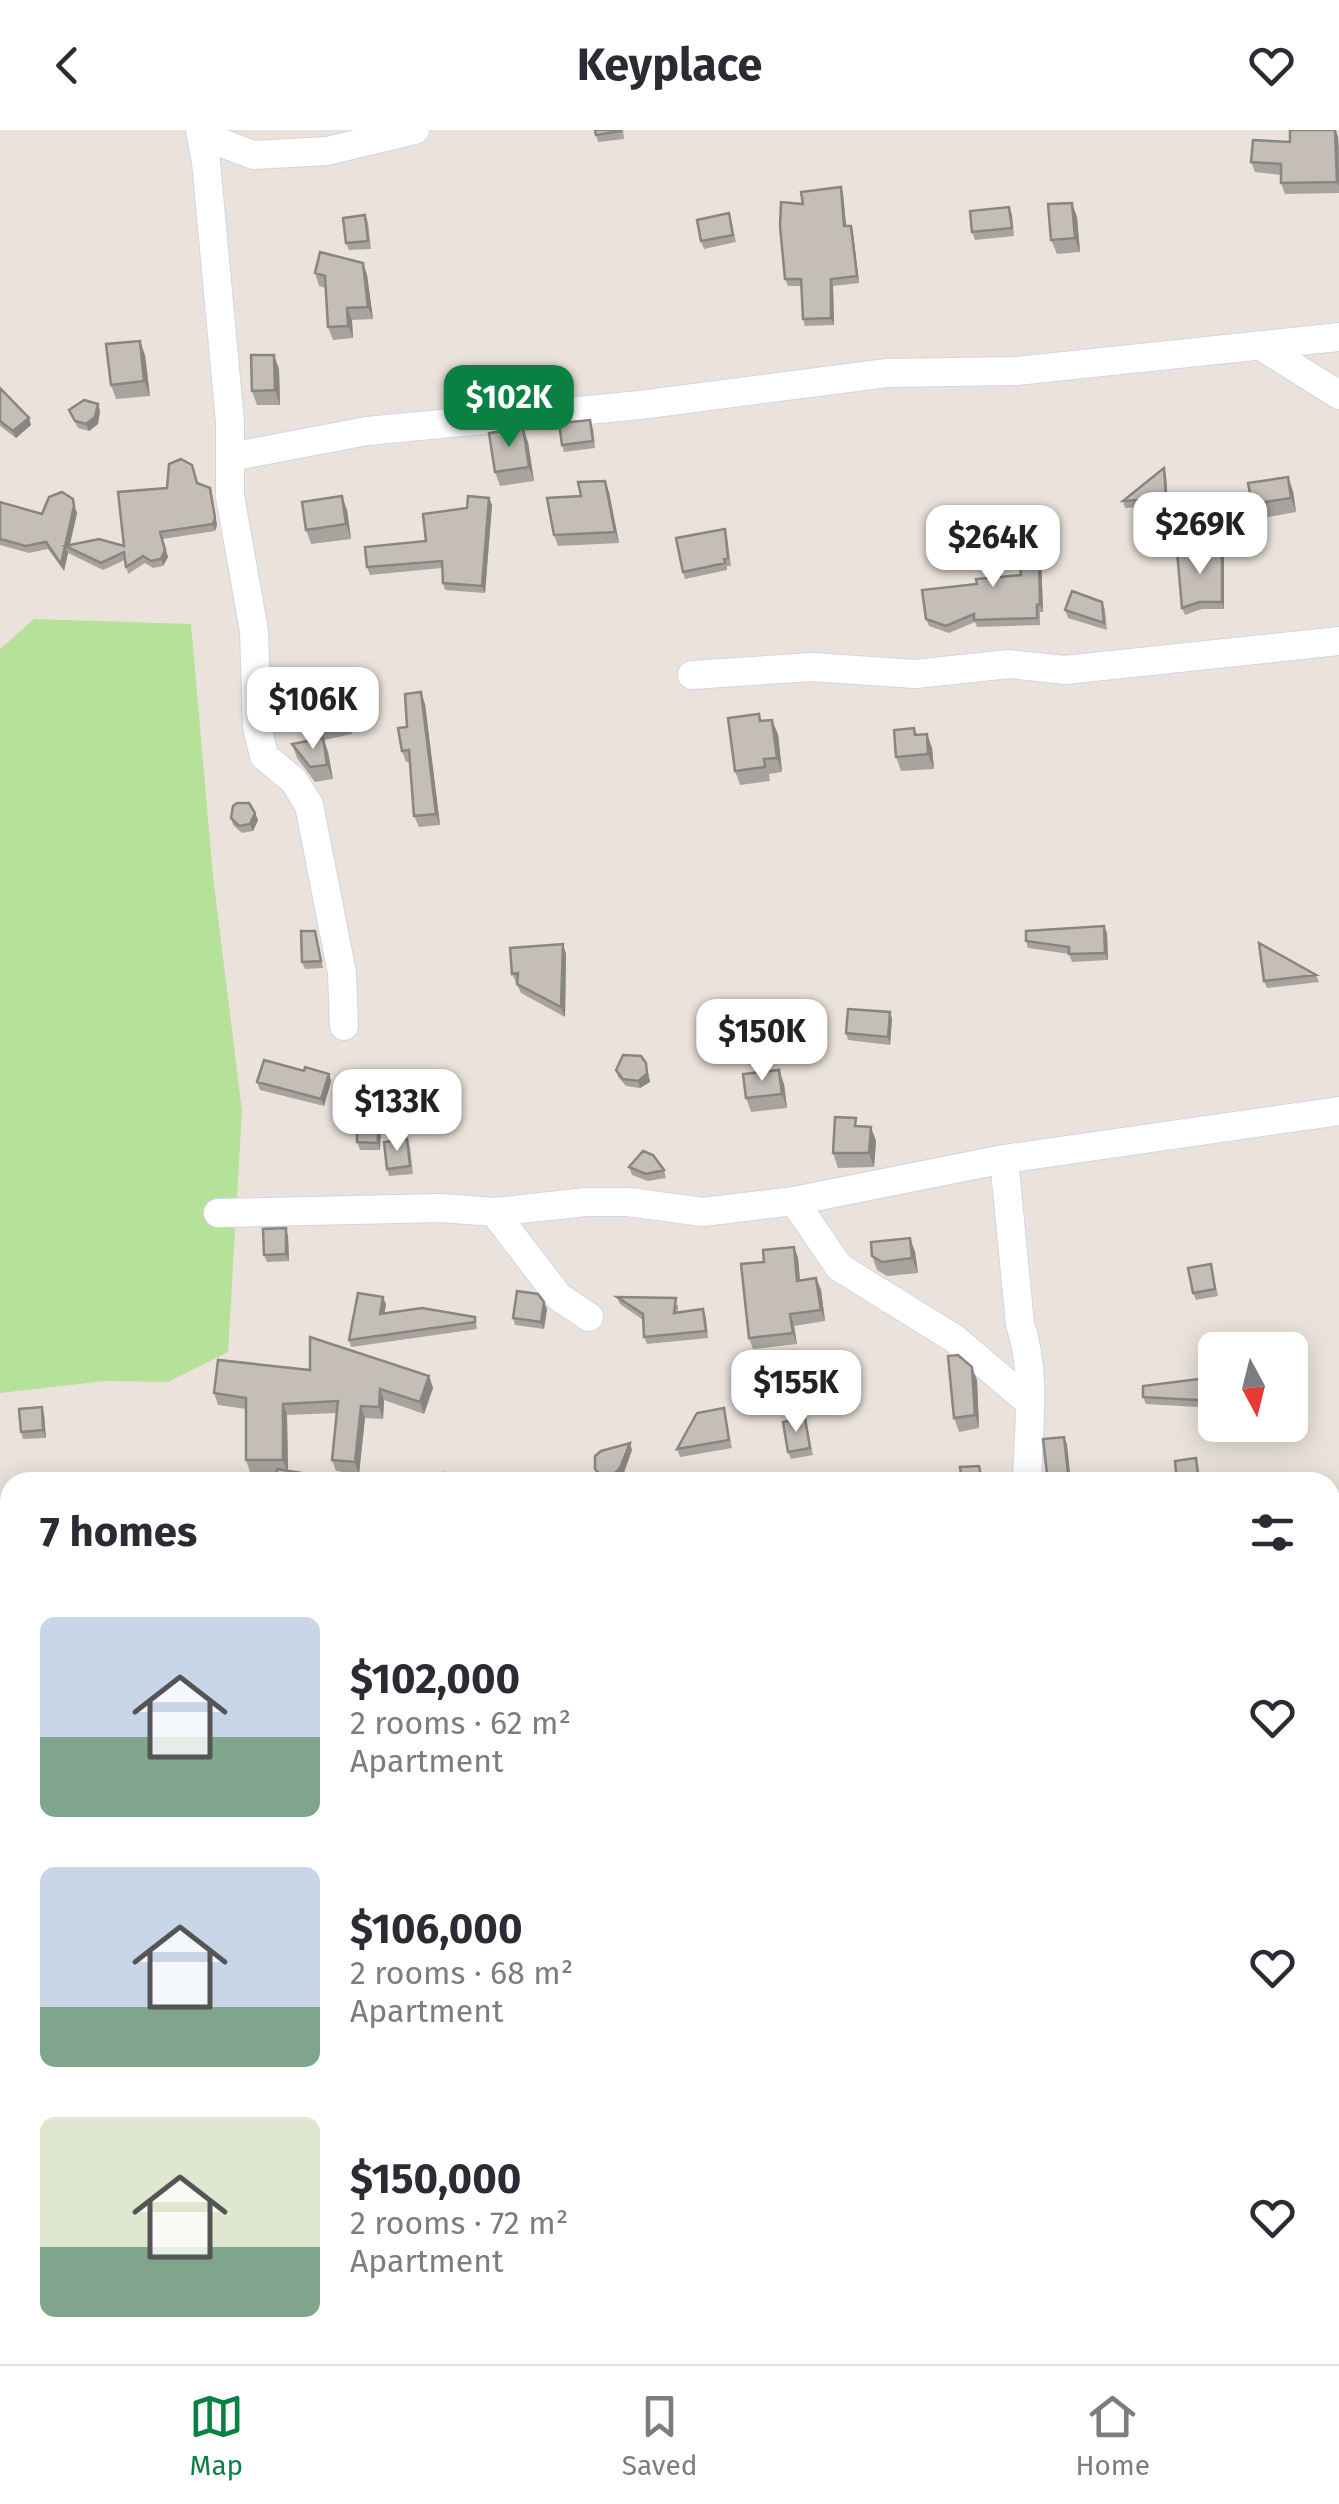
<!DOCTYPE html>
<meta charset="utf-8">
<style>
body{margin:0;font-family:"Fira Sans",sans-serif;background:#f7f7f7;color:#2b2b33;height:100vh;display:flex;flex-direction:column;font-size:38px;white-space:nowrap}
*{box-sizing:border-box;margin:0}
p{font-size:32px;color:#7c7c81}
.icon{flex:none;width:55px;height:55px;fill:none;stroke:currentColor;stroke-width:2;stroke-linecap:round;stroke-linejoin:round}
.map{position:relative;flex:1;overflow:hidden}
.details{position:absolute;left:0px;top:1342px;width:1340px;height:892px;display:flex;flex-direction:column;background:#fff;border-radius:30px 30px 0 0;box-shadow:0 5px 25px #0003}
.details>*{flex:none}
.needle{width:65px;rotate:173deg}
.fabs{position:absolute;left:1198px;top:1202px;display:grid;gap:20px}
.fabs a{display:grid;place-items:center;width:110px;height:110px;border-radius:15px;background:#fff;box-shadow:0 5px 25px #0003;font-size:50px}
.price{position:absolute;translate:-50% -85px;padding:0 22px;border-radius:20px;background:#fff;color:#222;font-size:32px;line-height:65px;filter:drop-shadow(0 2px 5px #0008)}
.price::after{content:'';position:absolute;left:50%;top:60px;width:30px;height:22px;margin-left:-15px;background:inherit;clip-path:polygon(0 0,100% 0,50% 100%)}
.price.selected{background:#0b8043;color:#fff}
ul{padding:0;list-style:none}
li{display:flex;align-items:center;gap:30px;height:250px;padding:0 40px}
li span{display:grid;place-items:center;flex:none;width:280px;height:200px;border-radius:15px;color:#555}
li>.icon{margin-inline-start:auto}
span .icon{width:120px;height:120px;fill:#fffc;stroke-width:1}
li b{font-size:42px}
h2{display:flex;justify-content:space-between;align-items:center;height:120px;padding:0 40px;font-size:42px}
header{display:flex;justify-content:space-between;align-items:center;height:130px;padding:0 40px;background:#fff;font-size:45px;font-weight:700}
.tabs{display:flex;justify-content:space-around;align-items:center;height:140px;border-top:2px solid #e1e1e2;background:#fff;font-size:28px;color:#7c7c81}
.tabs a{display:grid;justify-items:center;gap:5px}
.tabs .selected{color:#0b8043}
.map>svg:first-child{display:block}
.green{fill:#b5e198}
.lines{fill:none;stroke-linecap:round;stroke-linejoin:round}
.minor-casing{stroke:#d0d5e2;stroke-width:30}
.minor{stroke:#fff;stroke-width:28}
.wall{fill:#a9a39d}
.shaded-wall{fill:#898580}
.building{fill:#c4beb7;stroke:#898580;stroke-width:2.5}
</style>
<header><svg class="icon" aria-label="back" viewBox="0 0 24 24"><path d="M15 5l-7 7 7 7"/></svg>Keyplace<svg class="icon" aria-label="heart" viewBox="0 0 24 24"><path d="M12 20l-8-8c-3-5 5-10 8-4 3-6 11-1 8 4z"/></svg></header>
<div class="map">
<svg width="1339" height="2234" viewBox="0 0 1339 2234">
<rect width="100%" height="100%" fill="#ebe3db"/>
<path class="green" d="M 34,489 L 191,494 L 213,746 L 242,982 L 228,1222 L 168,1252 L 105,1251 L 0,1263 L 0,519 Z"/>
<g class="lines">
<g class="minor-casing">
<path id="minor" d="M 200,0 L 206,32 L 230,292 L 230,366 L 254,501 L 257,596 L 264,626 L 294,651 L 309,675 L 342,843 L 344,896
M 201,5 L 253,25 L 327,21 L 415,0
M 1264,218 L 1339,265
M 230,327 L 367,301 L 640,275 L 887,243 L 1016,241 L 1339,207
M 692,545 L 812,537 L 915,544 L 1009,534 L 1065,540 L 1339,511
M 1004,1029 L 1020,1194 C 1037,1244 1028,1300 1027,1352
M 794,1071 L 839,1137 L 955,1209 L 1029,1272
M 494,1082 L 559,1167 L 589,1187
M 218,1083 L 441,1078 L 494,1082 L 586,1072 L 628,1072 L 703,1082 L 794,1071 L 1004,1029 L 1339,981
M 1330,1382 L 1339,1381
M 0,1563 L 10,1562
M 1330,1619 L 1339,1619
M 0,1773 L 10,1772
M 1330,1845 L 1339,1842
M 1330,2072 L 1339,2071
M 673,2225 L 674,2234
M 1121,2225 L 1123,2234
M 174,2232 L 211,2225"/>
</g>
<use href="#minor" class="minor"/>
</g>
<path class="wall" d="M 595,0 L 623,0 L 624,9 L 598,12 Z
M 1336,0 L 1338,7 L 1339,18 L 1339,63 L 1285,64 L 1281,53 L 1281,45 L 1255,42 L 1251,32 L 1290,12 Z
M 841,57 L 843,64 L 846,96 L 851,96 L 853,103 L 859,153 L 833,156 L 834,195 L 805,196 L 803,189 L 801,156 L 788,156 L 785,149 L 803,74 Z
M 1009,77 L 1012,84 L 1014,106 L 975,110 L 972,102 Z
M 365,85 L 368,92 L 371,119 L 349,120 L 346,113 Z
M 1077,87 L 1080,122 L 1057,124 L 1051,110 Z
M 731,91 L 736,112 L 704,119 L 701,111 Z
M 363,133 L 367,145 L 373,189 L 352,190 L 353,208 L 333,210 L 328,197 L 326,158 L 319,156 L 315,143 Z
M 145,225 L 150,266 L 116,269 L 111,255 Z
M 279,239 L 280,275 L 257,275 L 252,261 Z
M 0,258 L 31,295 L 16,308 L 0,296 Z
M 98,274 L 100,281 L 98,294 L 89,301 L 78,298 L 69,280 Z
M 593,297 L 595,318 L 564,322 L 562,315 Z
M 528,312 L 534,351 L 500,356 L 495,342 Z
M 1166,345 L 1168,375 L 1125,378 L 1123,371 Z
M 198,354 L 210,358 L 217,395 L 215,401 L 163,409 L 168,427 L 163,436 L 153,438 L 145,433 L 128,444 L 125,430 L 103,440 L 68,423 L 64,441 L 48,419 L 29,423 L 0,415 L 0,372 L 42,384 L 73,369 L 77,383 L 70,415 L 124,416 L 167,358 Z
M 1293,361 L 1296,382 L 1257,389 L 1252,374 Z
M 609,362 L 619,413 L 558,416 L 554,405 L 581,366 Z
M 489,368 L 492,375 L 485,463 L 445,460 L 443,453 L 442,438 L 370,445 L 367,437 L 426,411 L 467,378 Z
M 347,380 L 351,409 L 311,414 L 306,400 Z
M 1038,392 L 1040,399 L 1043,482 L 1040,482 L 1040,495 L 977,497 L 975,492 L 949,503 L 929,496 L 926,489 L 977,454 L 1021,445 Z
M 725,399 L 727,406 L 731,436 L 727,436 L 727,440 L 685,449 L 683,442 Z
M 1222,421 L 1224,428 L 1224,479 L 1202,479 L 1185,485 L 1182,478 Z
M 1102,472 L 1105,479 L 1107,500 L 1068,488 L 1065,480 Z
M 346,574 L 352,604 L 324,610 L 328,622 L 333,649 L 315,652 L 297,628 L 292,614 L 316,609 L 312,597 Z
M 425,574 L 440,695 L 419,697 L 414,686 L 410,632 L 406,632 L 402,621 L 407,597 Z
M 762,591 L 778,604 L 782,642 L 769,644 L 770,651 L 740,655 L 735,641 Z
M 914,598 L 917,604 L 927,604 L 932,618 L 934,639 L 901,641 L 896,627 Z
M 255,683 L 258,690 L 253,701 L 242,703 L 233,695 L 231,688 Z
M 1104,796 L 1107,803 L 1108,830 L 1072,832 L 1069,824 L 1028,818 L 1026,811 Z
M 317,808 L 323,838 L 305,839 L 302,832 Z
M 566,824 L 565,887 L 521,863 L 512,844 Z
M 1316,845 L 1319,852 L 1267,858 L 1264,851 Z
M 890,882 L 892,889 L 890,915 L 848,910 L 846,903 Z
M 646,933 L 650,952 L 640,958 L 626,956 L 618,947 L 616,940 Z
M 304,941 L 329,944 L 331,951 L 324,976 L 260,960 L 257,952 Z
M 784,954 L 787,978 L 751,982 L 746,968 Z
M 381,997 L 380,1020 L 360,1020 L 357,1012 Z
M 859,997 L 876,1011 L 874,1037 L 838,1038 L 833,1023 Z
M 407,1009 L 410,1017 L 413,1044 L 389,1046 L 387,1039 Z
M 629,1037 L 664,1040 L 666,1048 L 648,1051 L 632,1045 Z
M 288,1106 L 289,1131 L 267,1132 L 264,1125 Z
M 910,1108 L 915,1122 L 918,1143 L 887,1146 L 877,1140 L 872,1126 Z
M 794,1117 L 798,1128 L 800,1150 L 816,1148 L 821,1160 L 825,1191 L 794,1196 L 797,1214 L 753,1219 L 749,1208 L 764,1132 Z
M 1211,1134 L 1218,1166 L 1196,1170 L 1193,1163 Z
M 617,1167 L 678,1175 L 678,1183 L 703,1179 L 706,1187 L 708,1208 L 647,1214 L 644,1207 L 643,1190 L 620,1174 Z
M 544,1172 L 547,1179 L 544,1199 L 515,1195 L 513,1188 Z
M 386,1174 L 384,1183 L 475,1187 L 477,1199 L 351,1217 L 349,1210 Z
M 310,1240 L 429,1246 L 433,1258 L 424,1284 L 384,1270 L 383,1289 L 365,1288 L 359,1344 L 336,1341 L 332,1330 L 336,1283 L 287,1285 L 288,1341 L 314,1345 L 317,1352 L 274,1352 L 276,1342 L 250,1342 L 246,1330 L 246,1279 L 218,1275 L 214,1263 Z
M 1215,1247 L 1215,1278 L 1146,1274 L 1143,1267 Z
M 977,1250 L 979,1298 L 959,1302 L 954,1288 Z
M 724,1278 L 732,1318 L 680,1327 L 677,1319 Z
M 44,1284 L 46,1308 L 23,1309 L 21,1302 Z
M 805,1288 L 813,1325 L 791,1329 L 788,1322 Z
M 632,1320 L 623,1345 L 616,1352 L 603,1352 L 597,1346 L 595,1339 Z
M 10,1432 L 10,1461 L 0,1462 L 0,1433 Z
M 1330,1445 L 1335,1445 L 1339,1456 L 1339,1525 L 1330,1526 Z
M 0,1657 L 5,1662 L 10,1706 L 10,1712 L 0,1713 Z
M 1339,1960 L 1339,2003 L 1330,2006 L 1330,1961 Z
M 1330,2143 L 1339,2155 L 1339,2178 L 1330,2180 Z
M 560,2225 L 617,2225 L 622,2229 L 624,2234 L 571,2234 Z
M 1070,2225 L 1092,2225 L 1071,2228 Z"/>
<path class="shaded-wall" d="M 1335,0 L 1338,7 L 1339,57 L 1337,52 Z
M 841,57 L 843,64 L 847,103 L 844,96 Z
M 1072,73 L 1077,87 L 1080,122 L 1075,108 Z
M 851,96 L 853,103 L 859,153 L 857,146 Z
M 363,133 L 367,145 L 373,189 L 368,177 Z
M 831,149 L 833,156 L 834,195 L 831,188 Z
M 347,178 L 352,190 L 353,208 L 348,196 Z
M 140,211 L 145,225 L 150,266 L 144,251 Z
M 274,225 L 279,239 L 280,275 L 275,260 Z
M 98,274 L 100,281 L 98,294 L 89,301 L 86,294 Z
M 29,288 L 31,295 L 16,308 L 13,301 Z
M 523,298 L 528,312 L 534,351 L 529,337 Z
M 1164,338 L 1166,345 L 1168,375 L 1166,368 Z
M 1288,347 L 1293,361 L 1296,382 L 1291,368 Z
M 605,351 L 609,362 L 619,413 L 615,402 Z
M 210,358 L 217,395 L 215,401 L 213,394 Z
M 342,366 L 347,380 L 351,409 L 346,394 Z
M 489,368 L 492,375 L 485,463 L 482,456 Z
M 74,376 L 77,383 L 69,417 L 65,416 L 68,423 L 64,441 L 61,434 Z
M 1038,392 L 1040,399 L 1043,482 L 1040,474 Z
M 160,402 L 168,427 L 163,436 L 161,429 Z
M 1222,421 L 1224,428 L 1224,479 L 1222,472 Z
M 341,560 L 346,574 L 352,604 L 347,590 Z
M 421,562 L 425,574 L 440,695 L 436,684 Z
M 772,590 L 778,604 L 782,642 L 777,628 Z
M 927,604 L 932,618 L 934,639 L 928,624 Z
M 323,608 L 328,622 L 333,649 L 327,635 Z
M 255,683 L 258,690 L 253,701 L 250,694 Z
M 1104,796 L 1107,803 L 1108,830 L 1105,823 Z
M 563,814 L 566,824 L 565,887 L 561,877 Z
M 890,882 L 892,889 L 890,915 L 888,907 Z
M 646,933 L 650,952 L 640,958 L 638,951 Z
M 779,940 L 784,954 L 787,978 L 782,964 Z
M 329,944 L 331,951 L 324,976 L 321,969 Z
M 378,990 L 381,997 L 380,1020 L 378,1013 Z
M 871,997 L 876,1011 L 874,1037 L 869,1023 Z
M 286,1098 L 288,1106 L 289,1131 L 286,1124 Z
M 910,1108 L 915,1122 L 918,1143 L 912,1128 Z
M 794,1117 L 798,1128 L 801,1162 L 797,1151 Z
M 816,1148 L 821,1160 L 825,1191 L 821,1180 Z
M 383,1167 L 386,1174 L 383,1191 L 380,1184 Z
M 544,1172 L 547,1179 L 544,1199 L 541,1192 Z
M 790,1184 L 794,1196 L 797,1214 L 793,1203 Z
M 972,1237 L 977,1250 L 979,1298 L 975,1285 Z
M 429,1246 L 433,1258 L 424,1284 L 420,1272 Z
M 380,1259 L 384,1270 L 383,1289 L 379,1277 Z
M 283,1274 L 287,1285 L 288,1342 L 283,1330 Z
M 361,1276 L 365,1288 L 359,1344 L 355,1332 Z
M 42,1277 L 44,1284 L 46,1308 L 43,1300 Z
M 1064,1307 L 1067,1314 L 1071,1352 L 1069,1352 Z
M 630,1313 L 632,1320 L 623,1345 L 616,1352 L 613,1345 Z
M 2,1655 L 5,1662 L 10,1710 L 8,1704 Z"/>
<path class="building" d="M 595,0 L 621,0 L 621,1 L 596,5 Z
M 1290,0 L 1335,0 L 1337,52 L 1281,53 L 1281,34 L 1251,32 L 1253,10 L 1290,12 Z
M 841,57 L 844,96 L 851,96 L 857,146 L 831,149 L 831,188 L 803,189 L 801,149 L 785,149 L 780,96 L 781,72 L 803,74 L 801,62 Z
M 1072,73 L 1075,108 L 1051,110 L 1048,74 Z
M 1009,77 L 1012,98 L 972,102 L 970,81 Z
M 729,83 L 733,105 L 701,111 L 697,90 Z
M 365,85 L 368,111 L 346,113 L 343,88 Z
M 320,122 L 363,133 L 368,177 L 347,178 L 348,196 L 328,197 L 325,146 L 315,143 Z
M 140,211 L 144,251 L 111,255 L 106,214 Z
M 251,225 L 274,225 L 275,260 L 252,261 Z
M 0,258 L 29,288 L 13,301 L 0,291 Z
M 84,270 L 98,274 L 95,287 L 86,294 L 75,291 L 69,280 Z
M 590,290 L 593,311 L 562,315 L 559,293 Z
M 523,298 L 529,337 L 495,342 L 489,303 Z
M 181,329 L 192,335 L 197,353 L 210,358 L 215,388 L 213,394 L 160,402 L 165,420 L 161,429 L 151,431 L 143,426 L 126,437 L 124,422 L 101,433 L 65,416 L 99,409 L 124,416 L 118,362 L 167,358 L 169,334 Z
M 1164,338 L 1166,368 L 1123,371 Z
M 1288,347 L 1291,368 L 1252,374 L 1248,353 Z
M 605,351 L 615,402 L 554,405 L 547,368 L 581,366 L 578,352 Z
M 62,362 L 73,369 L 74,376 L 61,434 L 46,412 L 26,416 L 0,409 L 0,372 L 42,384 L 49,367 Z
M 342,366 L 346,394 L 306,400 L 302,372 Z
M 468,366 L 489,368 L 482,456 L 443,453 L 442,431 L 367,437 L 365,417 L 426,411 L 423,384 L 467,378 Z
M 1038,392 L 1040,474 L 1037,475 L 1037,488 L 974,490 L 974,484 L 946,496 L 926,489 L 922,460 L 977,454 L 976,449 L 1021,445 L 1016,394 Z
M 725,399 L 728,428 L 724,429 L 725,433 L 683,442 L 676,408 Z
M 1177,421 L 1222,421 L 1222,472 L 1199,472 L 1182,478 Z
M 1072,461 L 1102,472 L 1104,493 L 1065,480 Z
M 341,560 L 347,590 L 312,597 L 305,568 Z
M 421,562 L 436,684 L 414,686 L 409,620 L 402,621 L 398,598 L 407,597 L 405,564 Z
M 759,584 L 760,591 L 772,590 L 777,628 L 764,629 L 765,637 L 735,641 L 728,588 Z
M 914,598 L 915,605 L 927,604 L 928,624 L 896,627 L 894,600 Z
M 323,608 L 327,635 L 310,637 L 292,614 Z
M 237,673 L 249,673 L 255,683 L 250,694 L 239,696 L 231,688 L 233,676 Z
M 1104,796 L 1105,823 L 1069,824 L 1069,817 L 1026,811 L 1026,801 Z
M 301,801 L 315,801 L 321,831 L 302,832 Z
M 1259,813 L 1316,845 L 1264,851 Z
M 563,814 L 561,877 L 517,854 L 518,843 L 512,844 L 510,818 Z
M 848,879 L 890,882 L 888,907 L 846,903 Z
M 623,925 L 641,926 L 646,933 L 647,944 L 638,951 L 623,949 L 616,940 Z
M 264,930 L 304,941 L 305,937 L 329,944 L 321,969 L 257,952 Z
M 779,940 L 782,964 L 746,968 L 743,944 Z
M 835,987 L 856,988 L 855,996 L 871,997 L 869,1023 L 833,1023 Z
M 357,990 L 378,990 L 378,1013 L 357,1012 Z
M 407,1009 L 410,1036 L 387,1039 L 384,1012 Z
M 643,1021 L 653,1025 L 664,1040 L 646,1044 L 629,1037 Z
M 286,1098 L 286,1124 L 264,1125 L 263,1099 Z
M 910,1108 L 912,1128 L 882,1132 L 872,1126 L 871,1112 Z
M 794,1117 L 797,1151 L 816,1148 L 821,1180 L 790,1184 L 793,1203 L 749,1208 L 741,1134 L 764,1132 L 763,1120 Z
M 1211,1134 L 1215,1159 L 1193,1163 L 1188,1138 Z
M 517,1161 L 538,1164 L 544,1172 L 541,1192 L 513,1188 Z
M 358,1163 L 383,1167 L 380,1184 L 422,1178 L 475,1187 L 475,1192 L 349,1210 Z
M 617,1167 L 676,1168 L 674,1183 L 703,1179 L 706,1201 L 644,1207 L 643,1184 Z
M 310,1207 L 429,1246 L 420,1272 L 380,1259 L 379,1277 L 361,1276 L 355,1332 L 332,1330 L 338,1271 L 283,1274 L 283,1330 L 246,1330 L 246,1268 L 214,1263 L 218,1230 L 310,1240 Z
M 958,1225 L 972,1237 L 975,1285 L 954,1288 L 948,1226 Z
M 1215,1247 L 1215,1271 L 1143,1267 L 1143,1256 Z
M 42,1277 L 43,1300 L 21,1302 L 19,1279 Z
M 724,1278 L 729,1310 L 677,1319 L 697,1283 Z
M 805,1288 L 810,1318 L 788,1322 L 783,1292 Z
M 1064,1307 L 1069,1352 L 1048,1352 L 1043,1309 Z
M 630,1313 L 620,1338 L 613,1345 L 602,1347 L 595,1339 L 595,1326 L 601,1321 Z
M 1196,1328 L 1199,1352 L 1177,1352 L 1175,1331 Z
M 979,1336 L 982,1352 L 962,1352 L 960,1337 Z
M 277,1339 L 314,1345 L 313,1352 L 274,1352 Z
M 445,1343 L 468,1346 L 466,1352 L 444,1352 Z
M 693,1347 L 697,1352 L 684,1352 Z
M 10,1432 L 10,1454 L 0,1454 L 0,1433 Z
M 1330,1445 L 1335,1445 L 1337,1467 L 1339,1467 L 1339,1511 L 1330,1512 Z
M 10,1588 L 10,1649 L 0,1629 L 0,1609 L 3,1606 Z
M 2,1655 L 8,1704 L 0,1706 L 0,1657 Z
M 1339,1960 L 1339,1993 L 1330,1996 L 1330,1961 Z
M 1333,2141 L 1339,2155 L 1339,2167 L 1330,2168 L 1330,2143 Z
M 507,2225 L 534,2225 L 535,2234 L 508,2234 Z
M 571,2225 L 617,2225 L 622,2229 L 623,2234 L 583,2234 Z
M 913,2225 L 917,2225 L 922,2234 L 898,2234 Z
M 765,2232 L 766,2234 L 737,2234 Z"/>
</svg>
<div class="fabs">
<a><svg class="needle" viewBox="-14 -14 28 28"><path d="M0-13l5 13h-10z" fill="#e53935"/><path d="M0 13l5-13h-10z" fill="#7c7c81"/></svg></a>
</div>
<b class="price selected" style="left:509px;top:320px">$102K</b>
<b class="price" style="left:1200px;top:447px">$269K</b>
<b class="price" style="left:993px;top:460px">$264K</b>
<b class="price" style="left:313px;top:622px">$106K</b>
<b class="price" style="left:762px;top:954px">$150K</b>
<b class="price" style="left:397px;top:1024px">$133K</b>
<b class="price" style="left:796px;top:1305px">$155K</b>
<section class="details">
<h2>7 homes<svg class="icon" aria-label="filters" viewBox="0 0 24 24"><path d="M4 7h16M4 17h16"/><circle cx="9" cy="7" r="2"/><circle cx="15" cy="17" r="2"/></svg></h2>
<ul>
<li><span style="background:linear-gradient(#c9d6e8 60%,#7fa58c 0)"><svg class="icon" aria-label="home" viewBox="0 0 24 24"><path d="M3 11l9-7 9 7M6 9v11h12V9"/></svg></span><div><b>$102,000</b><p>2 rooms · 62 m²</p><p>Apartment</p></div><svg class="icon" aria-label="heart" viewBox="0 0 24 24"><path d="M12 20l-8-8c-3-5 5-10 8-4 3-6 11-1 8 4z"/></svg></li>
<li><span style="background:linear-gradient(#c9d6e8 70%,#7fa58c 0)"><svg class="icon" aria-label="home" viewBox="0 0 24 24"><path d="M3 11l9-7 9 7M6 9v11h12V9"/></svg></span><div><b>$106,000</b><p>2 rooms · 68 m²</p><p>Apartment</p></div><svg class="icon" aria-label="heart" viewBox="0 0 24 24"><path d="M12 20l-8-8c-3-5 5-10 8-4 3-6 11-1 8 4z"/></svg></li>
<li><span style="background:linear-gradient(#dfe7d0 65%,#7fa58c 0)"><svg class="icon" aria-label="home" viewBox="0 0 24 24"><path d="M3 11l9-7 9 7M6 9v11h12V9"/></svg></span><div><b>$150,000</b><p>2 rooms · 72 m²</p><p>Apartment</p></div><svg class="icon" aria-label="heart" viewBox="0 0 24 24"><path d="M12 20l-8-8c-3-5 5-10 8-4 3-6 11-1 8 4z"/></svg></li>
</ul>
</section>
</div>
<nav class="tabs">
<a class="selected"><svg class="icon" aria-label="map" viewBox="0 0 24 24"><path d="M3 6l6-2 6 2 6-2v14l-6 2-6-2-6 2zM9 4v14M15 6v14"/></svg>Map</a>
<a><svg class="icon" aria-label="saved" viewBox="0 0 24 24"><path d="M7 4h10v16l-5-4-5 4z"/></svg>Saved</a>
<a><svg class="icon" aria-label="home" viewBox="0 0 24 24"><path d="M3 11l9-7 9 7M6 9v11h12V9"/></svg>Home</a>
</nav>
